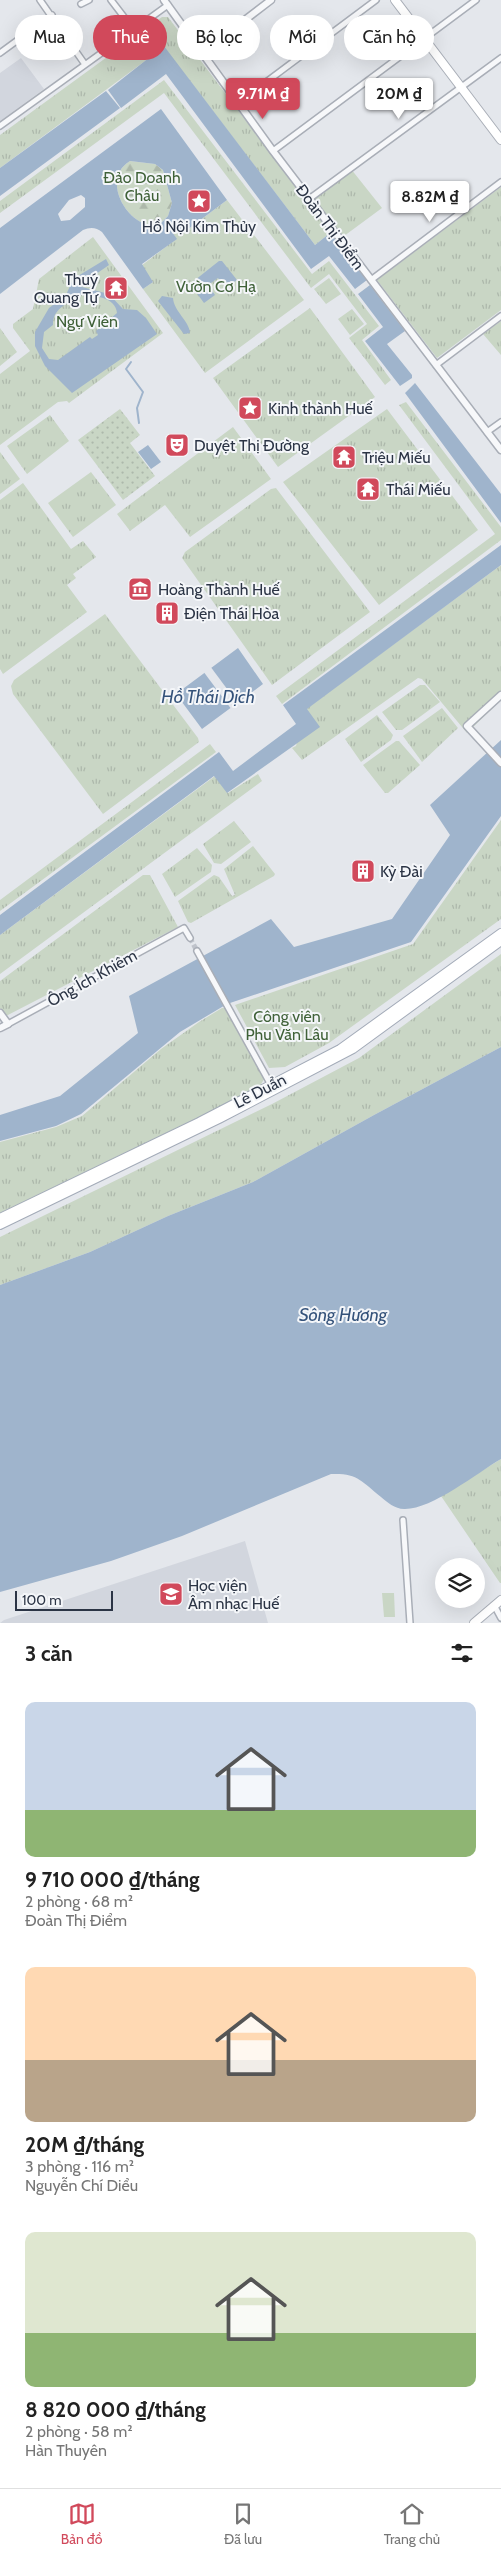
<!DOCTYPE html>
<html lang="vi">
<meta charset="utf-8">
<style>
body{margin:0;font-family:Cabin,sans-serif;background:#f2f2f2;color:#222;height:100vh;display:flex;flex-direction:column;font-size:19px;white-space:nowrap}
*{box-sizing:border-box;margin:0}
p{font-size:16px;color:#767676}
.icon{flex:none;width:28px;height:28px;fill:none;stroke:currentColor;stroke-width:2;stroke-linecap:round;stroke-linejoin:round}
.map{position:relative;height:1623px;overflow:hidden}
.sheet{display:flex;flex-direction:column;background:#fff;flex:1}
.sheet>*{flex:none}
.hud{position:absolute;left:15px;top:15px;width:471px;height:45px;display:flex;gap:10px}
.tools{position:absolute;left:435px;top:1558px;display:grid;gap:10px}
.tools a{display:grid;place-items:center;width:50px;height:50px;border-radius:50%;background:#fff;box-shadow:0 5px 20px #0002;font-size:25px}
.scale{position:absolute;left:15px;bottom:12px;width:98px;box-sizing:border-box;padding-left:5px;border:2px solid #2b3445;border-top:0;font-size:14px;line-height:18px;white-space:nowrap;color:#2b3445;-webkit-text-stroke:4px #f4f6f9;paint-order:stroke}
.price{position:absolute;translate:-50% -42px;padding:0 11px;border-radius:5px;background:#fff;color:#222;font-size:16px;line-height:32px;filter:drop-shadow(0 1px 2px #0008)}
.price::after{content:'';position:absolute;left:50%;top:30px;width:15px;height:11px;margin-left:-8px;background:inherit;clip-path:polygon(0 0,100% 0,50% 100%)}
.price.active{background:#d1495b;color:#fff}
ul{padding:0;list-style:none}
li{display:grid;align-content:center;gap:10px;height:265px;padding:0 25px}
li span{display:grid;place-items:center;height:155px;border-radius:10px;color:#555}
li>.icon{margin-inline-start:auto}
span .icon{width:90px;height:90px;fill:#fffc;stroke-width:1}
li b{font-size:21px}
h2{display:flex;justify-content:space-between;align-items:center;height:60px;padding:0 25px;font-size:21px}
.tag{padding:0 18px;border-radius:22px;background:#fff;box-shadow:0 5px 20px #0002;font-size:18px;line-height:45px}
.tag.active{background:#d1495b;color:#fff}
.tabs{display:flex;justify-content:space-around;align-items:center;height:70px;border-top:1px solid #e0e0e0;background:#fff;font-size:14px;color:#767676}
.tabs a{display:grid;justify-items:center;gap:2px}
.tabs .active{color:#d1495b}
.map>svg:first-child{display:block}
.built{fill:#d2d6de}
.grass{fill:url(#grass-tufts)}
.forest{fill:url(#forest-firs)}
.garden{fill:url(#garden-dots)}
.pitch{fill:#c9d6c5}
.water{fill:#9fb4cc;fill-rule:evenodd}
.pier{fill:#e4e7ec}
.lines{fill:none;stroke-linecap:round;stroke-linejoin:round}
.stream{stroke:#9fb4cc;stroke-width:2}
.minor-tunnel{stroke:#bfc3cb;stroke-width:5;stroke-dasharray:5 2.5;stroke-linecap:butt}
.minor-casing{stroke:#a9aeb7;stroke-width:8}
.tertiary-casing{stroke:#a9aeb7;stroke-width:9}
.secondary-casing{stroke:#a9aeb7;stroke-width:10}
.primary-casing{stroke:#a3abb8;stroke-width:10}
.minor{stroke:#f7f8fa;stroke-width:5}
.tertiary{stroke:#f7f8fa;stroke-width:6}
.secondary{stroke:#fff;stroke-width:8}
.primary{stroke:#fff;stroke-width:8}
.labels{text-anchor:middle;dominant-baseline:central;stroke-width:4;stroke-linejoin:round;paint-order:stroke}
.park-label{font-size:16px;fill:#3f6138;stroke:#f4f6f9}
.poi-label{font-size:16px;fill:#2b3445;stroke:#f4f6f9;text-anchor:start}
.street-label{font-size:16px;fill:#2b3445;stroke:#f4f6f9}
.water-label{font-size:18px;font-style:italic;fill:#34527a;stroke:#f4f6f9}
</style>
<div class="map">
<svg width="501" height="1623" viewBox="0 0 501 1623">
<defs>
<pattern id="grass-tufts" width="24" height="20" patternUnits="userSpaceOnUse" patternTransform="scale(1.25)"><rect width="24" height="20" fill="#c9d6c5"/><path d="M3 7l-1-3M5 7V3M7 7l1-3M15 17l-1-3M17 17v-4M19 17l1-3" fill="none" stroke="#adb8ab"/></pattern>
<pattern id="forest-firs" width="22" height="20" patternUnits="userSpaceOnUse" patternTransform="scale(1.25)"><rect width="22" height="20" fill="#c9d6c5"/><path d="M5 1l3.5 6h-7zM16 11l3.5 6h-7z" fill="#adb8ab"/></pattern>
<pattern id="garden-dots" width="8" height="8" patternUnits="userSpaceOnUse" patternTransform="scale(1.25)"><rect width="8" height="8" fill="#c9d6c5"/><path d="M2 2h.1M6 6h.1" fill="none" stroke="#adb8ab" stroke-width="1.8" stroke-linecap="round"/></pattern>
</defs>
<rect width="100%" height="100%" fill="#e4e7ec"/>
<path class="built" d="M 21,58 L 44,89 L 0,121 L 0,73 Z
M 245,1541 L 268,1623 L 0,1623 L 4,1620 Z"/>
<path class="grass" d="M 162,17 L 168,17 L 330,233 L 315,245 L 164,47 L 0,168 L 0,135 Z
M 164,80 L 312,274 L 329,261 L 379,326 L 362,340 L 391,380 L 385,385 L 349,338 L 367,324 L 329,274 L 311,288 L 164,93 L 0,213 L 0,201 Z
M 351,169 L 382,208 L 340,239 L 309,201 Z
M 501,187 L 501,310 L 437,358 L 377,280 Z
M 227,200 L 304,300 L 205,373 L 143,289 L 153,282 L 141,266 L 176,239 L 172,232 L 179,227 L 183,233 Z
M 93,237 L 163,333 L 69,403 L 67,401 L 58,402 L 0,445 L 0,374 L 30,351 L 13,328 L 13,324 L 33,309 L 39,279 Z
M 329,278 L 341,294 L 326,304 L 314,289 Z
M 310,308 L 375,397 L 278,467 L 213,378 Z
M 352,309 L 364,324 L 350,335 L 338,319 Z
M 501,321 L 501,355 L 483,334 Z
M 0,328 L 17,352 L 0,366 Z
M 406,402 L 501,527 L 501,540 L 282,704 L 276,696 L 495,534 L 399,405 Z
M 387,409 L 478,530 L 379,605 L 283,482 Z
M 50,415 L 69,441 L 27,474 L 7,446 Z
M 233,427 L 271,479 L 190,537 L 165,505 L 130,531 L 117,514 Z
M 0,452 L 20,479 L 0,494 Z
M 91,472 L 116,505 L 73,537 L 48,503 Z
M 23,483 L 71,549 L 83,541 L 96,557 L 73,574 L 76,578 L 67,585 L 87,612 L 3,674 L 0,669 L 0,500 Z
M 276,488 L 370,612 L 272,685 L 182,558 L 185,552 L 271,489 Z
M 501,565 L 501,700 L 467,733 L 422,679 L 418,678 L 302,760 L 292,748 L 296,746 L 306,709 Z
M 105,614 L 198,738 L 199,742 L 103,814 L 13,694 L 11,686 L 14,680 Z
M 420,685 L 425,685 L 440,702 L 402,730 L 396,730 L 382,712 Z
M 442,708 L 458,728 L 422,762 L 403,736 Z
M 377,715 L 393,735 L 391,740 L 361,762 L 345,739 Z
M 396,741 L 399,741 L 420,765 L 388,793 L 385,793 L 363,765 Z
M 210,744 L 216,752 L 0,911 L 0,900 Z
M 258,774 L 262,781 L 0,974 L 0,935 L 215,776 L 228,793 Z
M 501,820 L 501,919 L 329,1043 L 285,1067 L 269,1068 L 235,1005 L 413,944 Z
M 234,821 L 251,842 L 221,864 L 214,863 L 203,844 Z
M 253,846 L 275,874 L 274,876 L 191,923 L 188,922 L 178,901 L 214,875 L 219,877 L 232,896 L 235,895 L 224,869 Z
M 197,848 L 212,865 L 211,872 L 175,897 L 162,874 Z
M 143,875 L 150,875 L 178,927 L 6,1016 L 0,1008 L 0,981 Z
M 501,954 L 501,1047 L 374,1115 L 253,1182 L 168,1216 L 90,1252 L 0,1285 L 0,1237 L 272,1104 L 359,1058 Z
M 222,1008 L 227,1008 L 264,1079 L 259,1088 L 0,1213 L 0,1142 L 56,1127 L 82,1116 L 161,1049 L 199,1022 Z
M 501,1459 L 501,1583 L 500,1583 L 441,1496 Z"/>
<path class="forest" d="M 130,161 L 155,164 L 163,170 L 172,203 L 168,216 L 159,225 C 131,232 98,180 130,161 Z"/>
<path class="garden" d="M 120,409 L 140,435 L 130,443 L 155,476 L 123,500 L 78,440 Z"/>
<path class="pitch" d="M 394,1593 L 395,1617 L 384,1617 L 382,1593 Z"/>
<path class="water" d="M 164,46 L 315,245 L 330,233 L 367,280 L 355,289 L 329,256 L 311,269 L 166,74 L 121,108 L 108,90 Z
M 106,91 L 120,108 L 0,196 L 0,168 Z
M 161,109 L 227,200 L 183,233 L 178,227 L 172,232 L 177,239 L 142,264 L 153,282 L 143,289 L 102,232 C 96,227 90,227 83,230 L 0,294 L 0,228 ZM 130,161 L 155,164 L 163,170 L 172,203 L 168,216 L 159,225 C 131,232 98,180 130,161 ZM 81,195 L 85,198 L 85,207 L 70,220 L 61,221 L 58,214 L 69,200 Z
M 106,259 L 109,265 L 83,283 L 82,287 L 109,294 L 123,309 L 137,310 L 146,318 L 157,334 L 72,393 L 45,366 L 35,346 L 35,332 L 49,308 L 66,295 L 73,279 ZM 81,295 C 93,295 116,297 117,313 L 96,331 L 98,335 L 92,339 L 90,337 L 58,360 L 49,359 L 42,348 L 44,332 L 53,325 C 52,309 69,302 81,295 Z
M 219,261 L 222,261 L 237,280 L 226,288 L 218,278 L 208,285 L 215,295 L 204,303 L 190,284 Z
M 370,285 L 405,331 L 387,344 L 412,375 L 412,378 L 400,386 L 365,341 L 383,327 L 358,294 Z
M 162,296 L 173,298 C 174,312 189,320 190,333 L 184,334 L 158,301 Z
M 415,383 L 501,494 L 501,523 L 405,393 Z
M 148,445 L 161,462 L 151,469 L 138,452 Z
M 501,545 L 501,565 L 307,709 L 320,727 L 227,793 L 214,776 L 0,935 L 0,915 L 219,752 L 233,771 L 296,724 L 283,705 Z
M 238,648 L 263,684 L 202,729 L 176,694 Z
M 501,740 L 501,816 L 411,942 L 227,1004 L 180,1032 L 81,1114 L 56,1126 L 0,1141 L 0,1115 L 60,1096 L 138,1033 L 129,996 L 271,919 L 294,947 L 392,919 L 450,835 L 430,805 Z
M 501,1047 L 501,1459 C 477,1473 431,1510 404,1509 C 395,1509 387,1502 381,1497 C 361,1481 358,1473 331,1474 L 182,1536 L 111,1561 L 0,1592 L 0,1285 L 90,1252 L 168,1216 L 253,1182 L 374,1115 Z"/>
<path class="pier" d="M 210,666 L 239,705 L 232,710 L 203,671 Z"/>
<g class="lines">
<path class="stream" d="M 131,362 L 126,369 L 143,392 L 137,408 L 139,423"/>
<path class="minor-tunnel" d="M 190,938 L 197,951"/>
<g class="minor-casing">
<path id="minor" d="M 40,0 L 84,63
M 111,0 L 134,30
M 81,4 L 89,0
M 0,53 L 52,15
M 238,103 L 376,0
M 0,126 L 168,5
M 273,151 L 476,0
M 309,199 L 501,58
M 371,280 L 501,182
M 436,365 L 501,316
M 487,432 L 501,422
M 197,951 L 271,1085
M 8,1024 L 184,928 L 190,938
M 403,1520 L 410,1623
M 494,1605 L 501,1618"/>
</g>
<g class="tertiary-casing">
<path id="tertiary" d="M 164,0 L 273,151 L 501,450
M 203,52 L 271,0
M 501,695 L 467,726 L 501,763
M 0,1013 L 8,1024 L 0,1028"/>
</g>
<g class="secondary-casing">
<path id="secondary" d="M 395,0 L 501,140
M 474,1623 L 501,1600"/>
</g>
<g class="primary-casing">
<path id="primary" d="M 0,1218 L 199,1122 L 340,1049 L 501,933
M 0,1225 L 219,1119 L 353,1049 L 501,941"/>
</g>
<use href="#minor" class="minor"/>
<use href="#tertiary" class="tertiary"/>
<use href="#secondary" class="secondary"/>
<use href="#primary" class="primary"/>
</g>
<defs>
<g id="sight-square" transform="scale(1.25)"><rect x="-9" y="-9" width="18" height="18" rx="4" fill="#d1495b" stroke="#f4f6f9"/><path d="M0-6L1.8-2.2L6-1.7L2.9 1.2L3.7 5.4L0 3.3L-3.7 5.4L-2.9 1.2L-6-1.7L-1.8-2.2Z" fill="#fff"/></g>
<g id="temple-square" transform="scale(1.25)"><rect x="-9" y="-9" width="18" height="18" rx="4" fill="#d1495b" stroke="#f4f6f9"/><path d="M0-6L5-2H3V0L6.5 2.5H4V6H1.5V3h-3V6H-4V2.5H-6.5L-3 0V-2H-5Z" fill="#fff"/></g>
<g id="theatre-square" transform="scale(1.25)"><rect x="-9" y="-9" width="18" height="18" rx="4" fill="#d1495b" stroke="#f4f6f9"/><path d="M-5-5.5Q0-4 5-5.5V0Q5 5 0 6Q-5 5-5 0ZM-3.3-2.5H-1v1.5H-3.3ZM1-2.5H3.3v1.5H1ZM-2.8 1Q0 5.5 2.8 1Z" fill="#fff"/></g>
<g id="museum-square" transform="scale(1.25)"><rect x="-9" y="-9" width="18" height="18" rx="4" fill="#d1495b" stroke="#f4f6f9"/><path d="M0-6L6-3V-2H-6V-3ZM-5-1h2V3h-2ZM-1-1h2V3h-2ZM3-1h2V3H3ZM-6 4H6V6H-6Z" fill="#fff"/></g>
<g id="building-square" transform="scale(1.25)"><rect x="-9" y="-9" width="18" height="18" rx="4" fill="#d1495b" stroke="#f4f6f9"/><path d="M-4-6H4V6H1V3H-1V6H-4ZM-2.5-4.3h1.7v1.8h-1.7ZM.8-4.3h1.7v1.8H.8ZM-2.5-1h1.7V.8h-1.7ZM.8-1h1.7V.8H.8Z" fill="#fff"/></g>
<g id="university-square" transform="scale(1.25)"><rect x="-9" y="-9" width="18" height="18" rx="4" fill="#d1495b" stroke="#f4f6f9"/><path d="M0-5L7-2L0 1L-7-2ZM-4 1L0 2.5L4 1V4Q0 6-4 4Z" fill="#fff"/></g>
</defs>
<g fill-rule="evenodd">
<use href="#sight-square" x="199" y="201"/>
<use href="#temple-square" x="116" y="288"/>
<use href="#sight-square" x="250" y="408"/>
<use href="#theatre-square" x="177" y="445"/>
<use href="#temple-square" x="344" y="457"/>
<use href="#temple-square" x="368" y="489"/>
<use href="#museum-square" x="140" y="589"/>
<use href="#building-square" x="167" y="613"/>
<use href="#building-square" x="363" y="871"/>
<use href="#university-square" x="171" y="1594"/>
</g>
<g class="labels">
<g class="park-label">
<text x="142" y="177">Đảo Doanh<tspan x="142" dy="18">Châu</tspan></text>
<text x="216" y="286">Vườn Cơ Hạ</text>
<text x="87" y="321">Ngự Viên</text>
<text x="287" y="1016">Công viên<tspan x="287" dy="18">Phu Văn Lâu</tspan></text>
</g>
<g class="poi-label">
<text x="199" y="226" text-anchor="middle">Hồ Nội Kim Thủy</text>
<text x="98" y="279" text-anchor="end">Thuý<tspan x="98" dy="18">Quang Tự</tspan></text>
<text x="268" y="408">Kinh thành Huế</text>
<text x="194" y="445">Duyệt Thị Đường</text>
<text x="362" y="457">Triệu Miếu</text>
<text x="386" y="489">Thái Miếu</text>
<text x="158" y="589">Hoàng Thành Huế</text>
<text x="184" y="613">Điện Thái Hòa</text>
<text x="380" y="871">Kỳ Đài</text>
<text x="188" y="1585">Học viện<tspan x="188" dy="18">Âm nhạc Huế</tspan></text>
</g>
<g class="street-label">
<text transform="translate(330 227) rotate(53)">Đoàn Thị Điểm</text>
<text transform="translate(92 978) rotate(-29)">Ông Ích Khiêm</text>
<text transform="translate(260 1091) rotate(-27)">Lê Duẩn</text>
</g>
<g class="water-label">
<text x="208" y="697">Hồ Thái Dịch</text>
<text x="343" y="1315">Sông Hương</text>
</g>
</g>
</svg>
<div class="tools">
<a><svg class="icon" aria-label="layers" viewBox="0 0 24 24"><path d="M12 4l9 5-9 5-9-5zM3 14l9 5 9-5"/></svg></a>
</div>
<div class="scale">100 m</div>
<b class="price active" style="left:263px;top:120px">9.71M ₫</b>
<b class="price" style="left:399px;top:120px">20M ₫</b>
<b class="price" style="left:430px;top:223px">8.82M ₫</b>
<div class="hud">
<a class="tag">Mua</a>
<a class="tag active">Thuê</a>
<a class="tag">Bộ lọc</a>
<a class="tag">Mới</a>
<a class="tag">Căn hộ</a>
</div>
</div>
<section class="sheet">
<h2>3 căn<svg class="icon" aria-label="filters" viewBox="0 0 24 24"><path d="M4 7h16M4 17h16"/><circle cx="9" cy="7" r="2"/><circle cx="15" cy="17" r="2"/></svg></h2>
<ul>
<li><span style="background:linear-gradient(#c9d6e8 70%,#8fb573 0)"><svg class="icon" aria-label="home" viewBox="0 0 24 24"><path d="M3 11l9-7 9 7M6 9v11h12V9"/></svg></span><div><b>9 710 000 ₫/tháng</b><p>2 phòng · 68 m²</p><p>Đoàn Thị Điểm</p></div></li>
<li><span style="background:linear-gradient(#ffd9b3 60%,#b9a48a 0)"><svg class="icon" aria-label="home" viewBox="0 0 24 24"><path d="M3 11l9-7 9 7M6 9v11h12V9"/></svg></span><div><b>20M ₫/tháng</b><p>3 phòng · 116 m²</p><p>Nguyễn Chí Diểu</p></div></li>
<li><span style="background:linear-gradient(#dfe7d0 65%,#8fb573 0)"><svg class="icon" aria-label="home" viewBox="0 0 24 24"><path d="M3 11l9-7 9 7M6 9v11h12V9"/></svg></span><div><b>8 820 000 ₫/tháng</b><p>2 phòng · 58 m²</p><p>Hàn Thuyên</p></div></li>
</ul>
</section>
<nav class="tabs">
<a class="active"><svg class="icon" aria-label="map" viewBox="0 0 24 24"><path d="M3 6l6-2 6 2 6-2v14l-6 2-6-2-6 2zM9 4v14M15 6v14"/></svg>Bản đồ</a>
<a><svg class="icon" aria-label="saved" viewBox="0 0 24 24"><path d="M7 4h10v16l-5-4-5 4z"/></svg>Đã lưu</a>
<a><svg class="icon" aria-label="home" viewBox="0 0 24 24"><path d="M3 11l9-7 9 7M6 9v11h12V9"/></svg>Trang chủ</a>
</nav>
